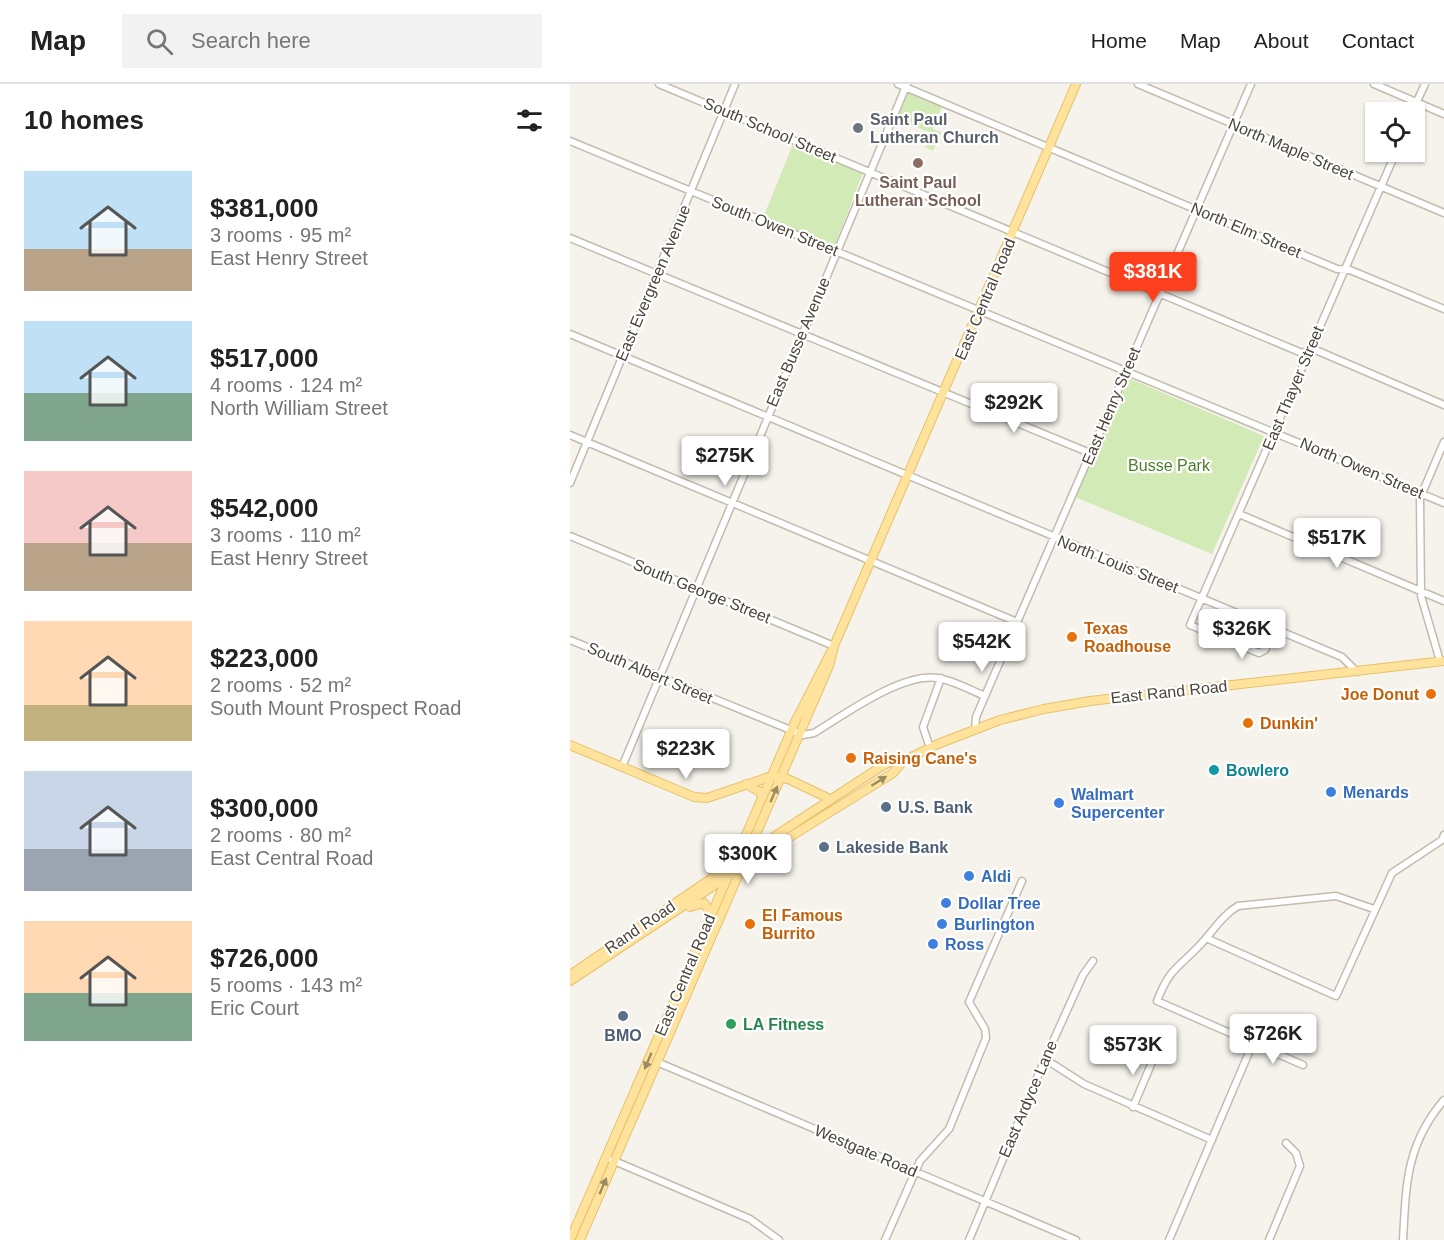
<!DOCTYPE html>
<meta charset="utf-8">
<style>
body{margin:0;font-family:Arial,sans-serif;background:#f2f2f2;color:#222;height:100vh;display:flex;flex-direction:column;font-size:22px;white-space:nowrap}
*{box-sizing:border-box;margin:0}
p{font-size:20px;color:#767676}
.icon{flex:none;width:33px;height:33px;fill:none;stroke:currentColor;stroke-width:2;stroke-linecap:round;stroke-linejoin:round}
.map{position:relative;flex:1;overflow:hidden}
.drawer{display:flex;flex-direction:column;background:#fff;width:570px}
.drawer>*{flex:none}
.tools{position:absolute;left:795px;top:18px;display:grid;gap:12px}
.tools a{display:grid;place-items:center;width:60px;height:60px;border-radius:0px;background:#fff;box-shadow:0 2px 4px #0004;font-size:30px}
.price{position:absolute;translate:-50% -51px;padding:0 14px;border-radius:6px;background:#fff;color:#222;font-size:20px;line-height:39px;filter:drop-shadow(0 2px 3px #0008)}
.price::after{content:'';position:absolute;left:50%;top:36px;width:18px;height:14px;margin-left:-9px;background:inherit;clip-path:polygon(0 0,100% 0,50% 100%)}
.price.on{background:#fc3f1d;color:#fff}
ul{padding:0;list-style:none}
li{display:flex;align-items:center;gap:18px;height:150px;padding:0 24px}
li span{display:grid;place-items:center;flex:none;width:168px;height:120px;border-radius:0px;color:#555}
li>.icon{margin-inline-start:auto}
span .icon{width:72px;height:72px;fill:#fffc;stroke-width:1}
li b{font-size:26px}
h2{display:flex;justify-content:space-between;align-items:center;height:72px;padding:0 24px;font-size:26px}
header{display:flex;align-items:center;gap:36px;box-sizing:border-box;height:84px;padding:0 30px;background:#fff;border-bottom:2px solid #e0e0e0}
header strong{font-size:28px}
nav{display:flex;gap:33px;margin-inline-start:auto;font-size:21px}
.search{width:420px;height:54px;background:#f2f2f2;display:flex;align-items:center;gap:15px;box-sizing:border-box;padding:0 21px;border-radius:0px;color:#767676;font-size:22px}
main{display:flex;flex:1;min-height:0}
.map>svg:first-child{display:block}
.green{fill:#d2eab5}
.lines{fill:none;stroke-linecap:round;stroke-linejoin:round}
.minor-casing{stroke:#c2bbae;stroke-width:9}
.major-casing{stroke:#e6c16a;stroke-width:10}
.minor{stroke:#fff;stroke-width:6}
.major{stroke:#ffe39c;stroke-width:8}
.oneway{fill:#9c8c66}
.worship-dot{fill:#6b7280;stroke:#fff;stroke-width:2}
.education-dot{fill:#8d6e63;stroke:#fff;stroke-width:2}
.food-dot{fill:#e8710a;stroke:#fff;stroke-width:2}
.culture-dot{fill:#0f9aa8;stroke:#fff;stroke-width:2}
.shop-dot{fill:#3f7fe0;stroke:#fff;stroke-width:2}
.service-dot{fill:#5c6f8a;stroke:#fff;stroke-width:2}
.leisure-dot{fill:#2e9e5b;stroke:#fff;stroke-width:2}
.labels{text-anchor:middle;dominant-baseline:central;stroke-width:4.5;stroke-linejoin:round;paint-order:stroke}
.worship-label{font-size:16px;font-weight:bold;fill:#5b616d;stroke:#fff;text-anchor:start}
.street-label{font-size:16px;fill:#4b4439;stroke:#fff}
.education-label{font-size:16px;font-weight:bold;fill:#785e54;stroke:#fff}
.park-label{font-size:16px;fill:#4a7f2a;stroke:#fff}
.food-label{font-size:16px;font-weight:bold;fill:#c56008;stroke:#fff;text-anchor:start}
.culture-label{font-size:16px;font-weight:bold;fill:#0d838f;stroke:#fff;text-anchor:start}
.shop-label{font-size:16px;font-weight:bold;fill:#366cbe;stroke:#fff;text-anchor:start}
.service-label{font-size:16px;font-weight:bold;fill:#4e5e75;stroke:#fff;text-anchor:start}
.leisure-label{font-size:16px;font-weight:bold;fill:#27864d;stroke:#fff;text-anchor:start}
</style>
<header>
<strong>Map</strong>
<div class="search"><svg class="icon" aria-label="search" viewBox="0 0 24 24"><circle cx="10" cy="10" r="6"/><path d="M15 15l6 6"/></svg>Search here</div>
<nav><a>Home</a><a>Map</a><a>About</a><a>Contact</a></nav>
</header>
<main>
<section class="drawer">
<h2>10 homes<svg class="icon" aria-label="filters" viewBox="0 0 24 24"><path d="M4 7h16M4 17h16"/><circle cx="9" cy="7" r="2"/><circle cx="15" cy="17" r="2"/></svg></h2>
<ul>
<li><span style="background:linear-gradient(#bfe0f5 65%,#b9a48a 0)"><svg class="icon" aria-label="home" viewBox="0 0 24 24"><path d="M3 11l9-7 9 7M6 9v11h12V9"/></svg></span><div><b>$381,000</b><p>3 rooms · 95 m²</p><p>East Henry Street</p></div></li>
<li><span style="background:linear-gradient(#bfe0f5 60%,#7fa58c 0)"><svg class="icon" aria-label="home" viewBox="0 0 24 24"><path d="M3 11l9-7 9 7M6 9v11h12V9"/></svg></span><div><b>$517,000</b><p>4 rooms · 124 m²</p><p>North William Street</p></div></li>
<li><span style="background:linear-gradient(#f6c9c9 60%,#b9a48a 0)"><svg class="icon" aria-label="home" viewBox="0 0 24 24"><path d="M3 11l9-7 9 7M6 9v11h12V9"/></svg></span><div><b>$542,000</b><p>3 rooms · 110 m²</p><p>East Henry Street</p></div></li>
<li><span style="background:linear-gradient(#ffd9b3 70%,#c2b280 0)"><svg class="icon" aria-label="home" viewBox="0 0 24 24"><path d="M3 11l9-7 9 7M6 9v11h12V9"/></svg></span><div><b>$223,000</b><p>2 rooms · 52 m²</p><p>South Mount Prospect Road</p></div></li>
<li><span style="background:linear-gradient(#c9d6e8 65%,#9aa5b1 0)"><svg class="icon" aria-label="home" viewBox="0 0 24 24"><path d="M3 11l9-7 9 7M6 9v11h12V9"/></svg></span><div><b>$300,000</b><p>2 rooms · 80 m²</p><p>East Central Road</p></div></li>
<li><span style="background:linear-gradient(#ffd9b3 60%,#7fa58c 0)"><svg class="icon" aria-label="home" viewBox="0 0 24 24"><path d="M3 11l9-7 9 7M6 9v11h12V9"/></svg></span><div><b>$726,000</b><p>5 rooms · 143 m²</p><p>Eric Court</p></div></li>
</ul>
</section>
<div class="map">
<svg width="874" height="1156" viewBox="0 0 874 1156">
<rect width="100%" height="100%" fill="#f6f3ec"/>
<path class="green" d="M 338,9 L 372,22 L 363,45 L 371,48 L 363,67 L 355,63 L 361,49 L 327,35 Z
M 223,60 L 293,89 L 265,161 L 261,162 L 193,134 Z
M 558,294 L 694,352 L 642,470 L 505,413 Z"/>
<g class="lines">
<g class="minor-casing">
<path id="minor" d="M 89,0 L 732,269 L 740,266 L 748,267 L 874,321
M 328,0 L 767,185 L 780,186 L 874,225
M 568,0 L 874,129
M 804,0 L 874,30
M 842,28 L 855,0
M 0,57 L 874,419
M 0,154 L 520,369
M 0,250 L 772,573 L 787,588
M 0,351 L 447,538
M 0,399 L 165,0
M 669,430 L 874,517
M 0,452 L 264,562
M 705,545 L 695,566 L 689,569 L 620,541 L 826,68
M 0,556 L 233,651 L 244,649 C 274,631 331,589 367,594 C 383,596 400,606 415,612
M 870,577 L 851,512 L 850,414 L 874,358
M 405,645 L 406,633 L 415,612 L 681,0
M 360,664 L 353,643 L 371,594
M 52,683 L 337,0
M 636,854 L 766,912 L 822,789 L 872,756 L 874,751
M 475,975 L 514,1000 L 642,1056
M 87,978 L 506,1156
M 733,981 L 587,917 C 600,884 606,886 629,862 C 643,848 651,832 668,822 L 766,812 L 804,825
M 563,1023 L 585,971
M 42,1076 L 180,1135 L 209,1156
M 315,1156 L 350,1077 L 379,1045 L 416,954 L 415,945 L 399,918 L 452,797
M 399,1156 L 475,975 L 513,891 L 523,877
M 599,1156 L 683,959
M 699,1156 L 730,1082 L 726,1069 L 716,1059
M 833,1156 C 836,1101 836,1060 874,1016"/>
</g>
<g class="major-casing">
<path id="major" d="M 0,661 L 124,713 L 137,714 L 202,692 L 218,695 L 260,715
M 176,700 L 190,708 L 192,714
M 179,769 L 312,682 L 320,678 L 333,677
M 120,823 L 134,819 L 141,830
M 0,891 L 161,781
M 0,897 L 181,777 L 323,689 L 333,677 L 368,660 L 430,636 L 474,625 L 520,617 L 874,577
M 0,1156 L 225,638 L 264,562 L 506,0
M 10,1156 L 259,582 L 264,563"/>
</g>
<use href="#minor" class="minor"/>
<use href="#major" class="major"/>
</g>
<defs><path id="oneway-solid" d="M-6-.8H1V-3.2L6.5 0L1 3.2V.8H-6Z" transform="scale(1.5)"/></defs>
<g class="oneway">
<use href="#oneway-solid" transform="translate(309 697) rotate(-32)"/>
<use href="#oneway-solid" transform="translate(204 710) rotate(-66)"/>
<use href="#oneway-solid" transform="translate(78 977) rotate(113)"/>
<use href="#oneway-solid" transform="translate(33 1102) rotate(-67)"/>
</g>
<circle class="worship-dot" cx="288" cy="44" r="6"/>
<circle class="education-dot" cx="348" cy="79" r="6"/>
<g class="food-dot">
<circle cx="502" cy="553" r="6"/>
<circle cx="861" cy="610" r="6"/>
<circle cx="678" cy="639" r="6"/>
<circle cx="281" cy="674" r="6"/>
<circle cx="180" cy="840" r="6"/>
</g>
<circle class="culture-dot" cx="644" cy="686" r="6"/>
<g class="shop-dot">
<circle cx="761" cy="708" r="6"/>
<circle cx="489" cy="719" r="6"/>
<circle cx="399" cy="792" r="6"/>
<circle cx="376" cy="819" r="6"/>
<circle cx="372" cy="840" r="6"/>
<circle cx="363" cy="860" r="6"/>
</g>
<g class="service-dot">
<circle cx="316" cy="723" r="6"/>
<circle cx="254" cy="763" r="6"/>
<circle cx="53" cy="932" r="6"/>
</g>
<circle class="leisure-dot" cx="161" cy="940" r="6"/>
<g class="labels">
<g class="worship-label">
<text x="300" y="35">Saint Paul<tspan x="300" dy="18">Lutheran Church</tspan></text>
</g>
<g class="street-label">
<text transform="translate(200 46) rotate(23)">South School Street</text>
<text transform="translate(721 65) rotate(23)">North Maple Street</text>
<text transform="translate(205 142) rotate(22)">South Owen Street</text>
<text transform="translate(676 146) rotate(23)">North Elm Street</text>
<text transform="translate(83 199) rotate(-67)">East Evergreen Avenue</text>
<text transform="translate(415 215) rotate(-67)">East Central Road</text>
<text transform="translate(228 258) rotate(-67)">East Busse Avenue</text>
<text transform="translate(723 304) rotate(-67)">East Thayer Street</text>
<text transform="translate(541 322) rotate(-67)">East Henry Street</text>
<text transform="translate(792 384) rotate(23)">North Owen Street</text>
<text transform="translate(548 480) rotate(22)">North Louis Street</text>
<text transform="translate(132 507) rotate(22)">South George Street</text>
<text transform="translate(80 589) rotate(23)">South Albert Street</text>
<text transform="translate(599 608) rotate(-6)">East Rand Road</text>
<text transform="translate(70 843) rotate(-34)">Rand Road</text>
<text transform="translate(115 891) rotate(-67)">East Central Road</text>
<text transform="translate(458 1015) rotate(-67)">East Ardyce Lane</text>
<text transform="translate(296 1067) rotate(23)">Westgate Road</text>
</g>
<g class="education-label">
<text x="348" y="98">Saint Paul<tspan x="348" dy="18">Lutheran School</tspan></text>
</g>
<g class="park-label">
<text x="599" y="381">Busse Park</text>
</g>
<g class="food-label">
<text x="514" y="544">Texas<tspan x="514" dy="18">Roadhouse</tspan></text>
<text x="849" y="610" text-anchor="end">Joe Donut</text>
<text x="690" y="639">Dunkin'</text>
<text x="293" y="674">Raising Cane's</text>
<text x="192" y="831">El Famous<tspan x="192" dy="18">Burrito</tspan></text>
</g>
<g class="culture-label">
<text x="656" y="686">Bowlero</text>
</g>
<g class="shop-label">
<text x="773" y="708">Menards</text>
<text x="501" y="710">Walmart<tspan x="501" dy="18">Supercenter</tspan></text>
<text x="411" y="792">Aldi</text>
<text x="388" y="819">Dollar Tree</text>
<text x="384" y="840">Burlington</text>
<text x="375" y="860">Ross</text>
</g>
<g class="service-label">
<text x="328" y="723">U.S. Bank</text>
<text x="266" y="763">Lakeside Bank</text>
<text x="53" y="951" text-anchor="middle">BMO</text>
</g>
<g class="leisure-label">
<text x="173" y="940">LA Fitness</text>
</g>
</g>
</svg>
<div class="tools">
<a><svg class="icon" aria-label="locate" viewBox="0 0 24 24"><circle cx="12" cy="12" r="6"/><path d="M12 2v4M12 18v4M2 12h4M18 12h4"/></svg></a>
</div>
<b class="price on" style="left:583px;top:219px">$381K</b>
<b class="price" style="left:444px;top:350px">$292K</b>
<b class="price" style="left:155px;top:403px">$275K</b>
<b class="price" style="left:767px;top:485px">$517K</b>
<b class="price" style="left:672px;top:576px">$326K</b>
<b class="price" style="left:412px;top:589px">$542K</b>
<b class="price" style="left:116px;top:696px">$223K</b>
<b class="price" style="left:178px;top:801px">$300K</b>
<b class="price" style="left:703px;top:981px">$726K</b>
<b class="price" style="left:563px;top:992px">$573K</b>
</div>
</main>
